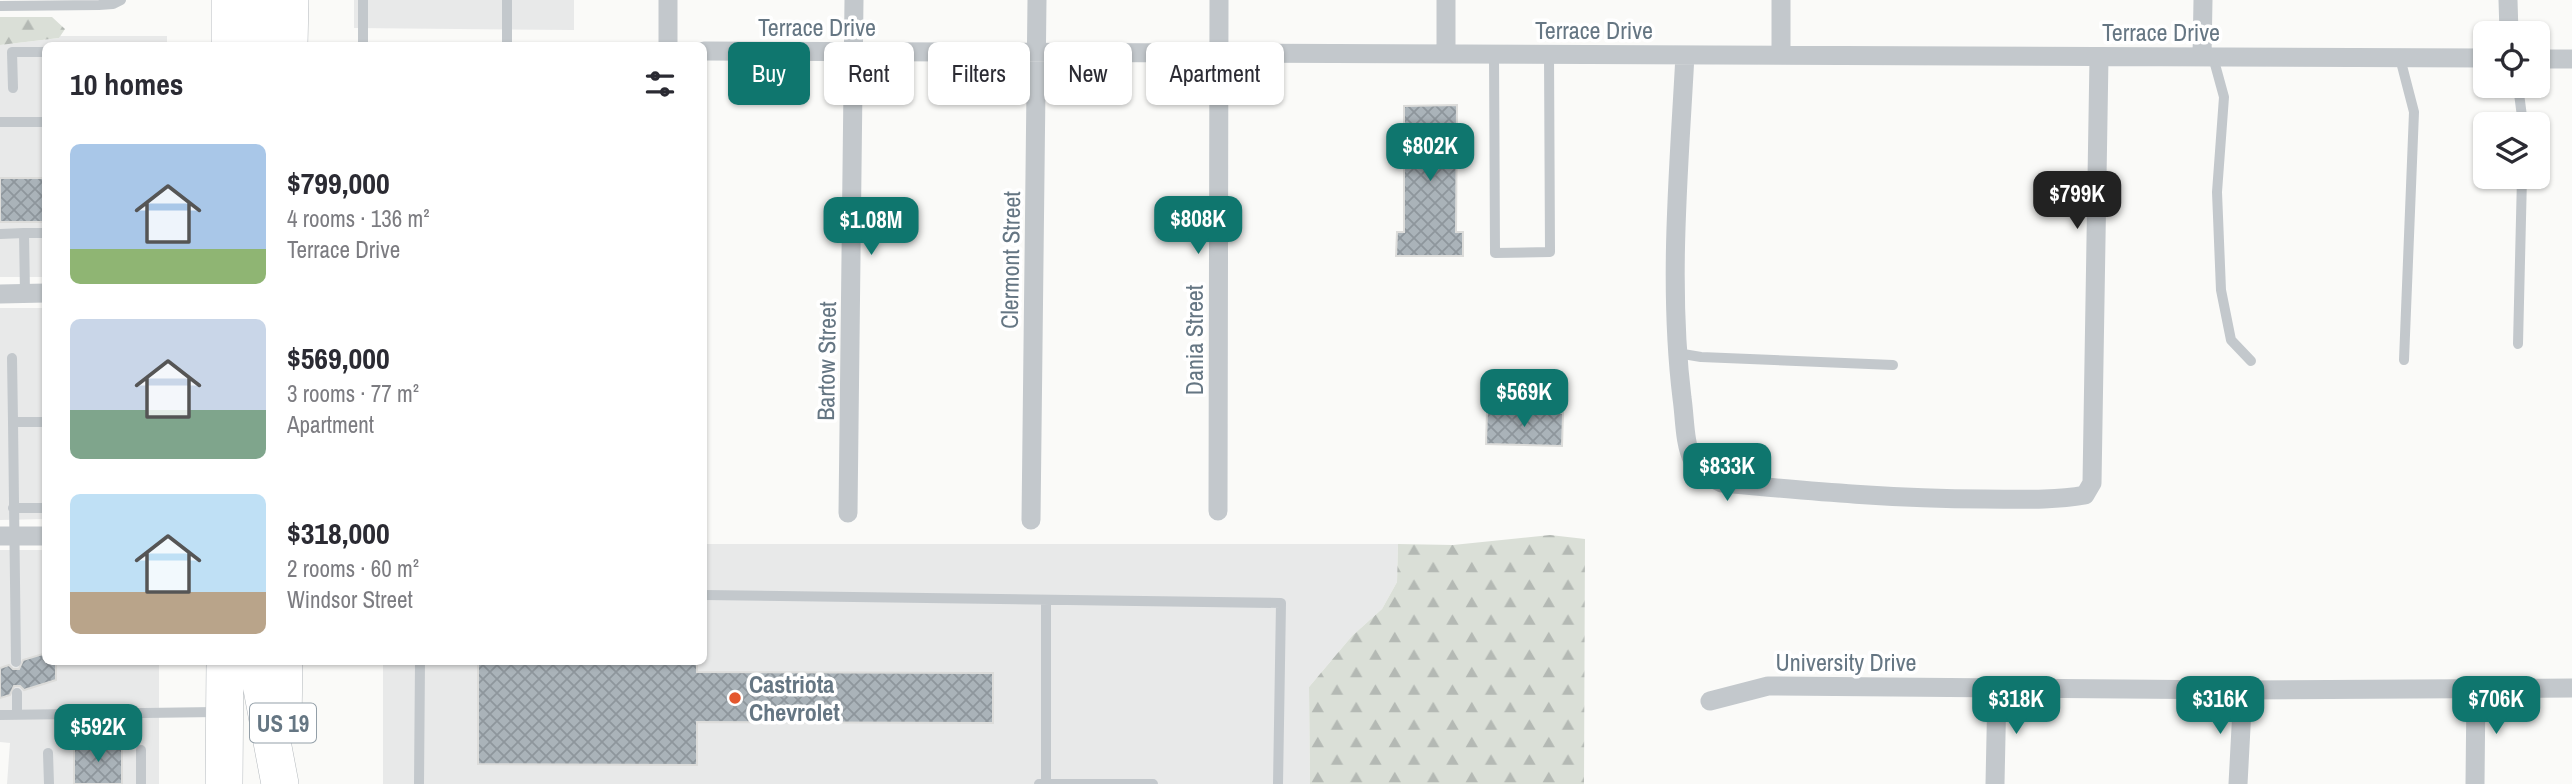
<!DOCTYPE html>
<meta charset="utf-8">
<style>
body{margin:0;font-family:"Archivo Narrow",sans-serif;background:#f2f2f3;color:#2b2b33;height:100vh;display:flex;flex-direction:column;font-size:26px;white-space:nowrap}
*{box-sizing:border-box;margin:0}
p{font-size:23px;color:#7c7c81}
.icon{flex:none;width:38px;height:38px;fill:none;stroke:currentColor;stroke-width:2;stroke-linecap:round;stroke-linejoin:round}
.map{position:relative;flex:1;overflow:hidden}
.panel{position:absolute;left:42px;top:42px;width:665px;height:623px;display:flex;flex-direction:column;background:#fff;border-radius:10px;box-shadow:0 2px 5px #0004}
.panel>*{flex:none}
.guide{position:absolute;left:728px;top:42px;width:665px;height:63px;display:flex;gap:14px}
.buttons{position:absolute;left:2473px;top:21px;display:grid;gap:14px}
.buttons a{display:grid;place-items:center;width:77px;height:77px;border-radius:10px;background:#fff;box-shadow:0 2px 5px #0004;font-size:35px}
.price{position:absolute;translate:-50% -60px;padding:0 16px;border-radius:14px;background:#0f766e;color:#fff;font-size:23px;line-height:46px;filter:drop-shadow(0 2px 4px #0008)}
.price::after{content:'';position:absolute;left:50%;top:42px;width:21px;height:16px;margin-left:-10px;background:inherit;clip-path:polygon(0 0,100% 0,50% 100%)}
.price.selected{background:#222;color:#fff}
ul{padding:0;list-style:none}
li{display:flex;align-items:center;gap:21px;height:175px;padding:0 28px}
li span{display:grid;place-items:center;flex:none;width:196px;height:140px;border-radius:10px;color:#555}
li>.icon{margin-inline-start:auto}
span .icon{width:84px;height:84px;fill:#fffc;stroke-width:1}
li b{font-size:30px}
h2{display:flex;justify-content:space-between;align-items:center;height:84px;padding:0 28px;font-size:30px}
.pill{padding:0 24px;border-radius:10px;background:#fff;box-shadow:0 2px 5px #0004;font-size:24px;line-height:63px}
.pill.selected{background:#0f766e;color:#fff}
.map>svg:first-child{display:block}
.built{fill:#e8e9e9}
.forest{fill:url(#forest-firs)}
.building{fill:url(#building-cross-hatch);stroke:#dcdcda;stroke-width:2}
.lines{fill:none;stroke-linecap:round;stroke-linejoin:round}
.highway-casing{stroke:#b4b9bd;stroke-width:38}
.lane{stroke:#c3c8cc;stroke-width:10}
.street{stroke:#c3c8cc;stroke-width:19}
.highway{stroke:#fff;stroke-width:37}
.poi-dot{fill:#e4572e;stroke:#fff;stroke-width:2.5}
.labels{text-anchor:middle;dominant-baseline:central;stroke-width:7;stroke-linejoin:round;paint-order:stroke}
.shield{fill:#fff;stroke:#939fa8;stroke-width:2}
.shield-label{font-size:23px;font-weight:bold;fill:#657683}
.street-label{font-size:24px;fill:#657683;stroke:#fff}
.poi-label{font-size:24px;font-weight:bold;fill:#657683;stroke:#fff;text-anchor:start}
</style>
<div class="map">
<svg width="2572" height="784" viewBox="0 0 2572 784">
<defs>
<pattern id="forest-firs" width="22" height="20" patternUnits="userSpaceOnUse" patternTransform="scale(1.75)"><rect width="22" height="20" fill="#dadfd7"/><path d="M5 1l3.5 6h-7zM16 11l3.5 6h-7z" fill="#b4b9b4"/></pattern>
<pattern id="building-cross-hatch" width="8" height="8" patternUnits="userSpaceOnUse" patternTransform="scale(1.75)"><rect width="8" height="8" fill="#aab3b9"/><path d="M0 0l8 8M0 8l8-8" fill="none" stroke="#8e969c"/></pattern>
</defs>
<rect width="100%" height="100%" fill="#fafaf8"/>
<path class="built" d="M 354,0 L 574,0 L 574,30 L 354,28 Z
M 60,36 L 167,36 L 167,45 L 46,46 L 45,277 L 0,277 L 0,45 L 59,38 Z
M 0,308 L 45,308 L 45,519 L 0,520 Z
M 704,544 L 1398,544 L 1397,582 L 1382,609 L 1352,636 L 1309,687 L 1310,784 L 383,784 L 383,662 L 704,662 Z
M 0,550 L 45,550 L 46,662 L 159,662 L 159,784 L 7,784 L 10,743 L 0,742 Z"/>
<path class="forest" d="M 0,17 L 52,17 L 65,29 L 59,38 L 0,45 Z
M 1550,535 L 1585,539 L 1584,784 L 1310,784 L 1309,687 L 1352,636 L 1382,609 L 1397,582 L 1398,544 L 1453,545 Z"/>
<path class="building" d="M 1457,105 L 1456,232 L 1463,232 L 1463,256 L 1396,256 L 1397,232 L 1404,232 L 1404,106 Z
M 0,178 L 46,178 L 46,222 L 0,222 Z
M 1487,411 L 1563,413 L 1562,446 L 1486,444 Z
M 46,653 L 46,662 L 56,662 L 56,680 L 24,690 L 20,686 L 14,686 L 10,695 L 0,698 L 0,668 L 9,665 L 13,669 L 19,669 L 23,660 Z
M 478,662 L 697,662 L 697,672 L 993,673 L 993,723 L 697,722 L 697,765 L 478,764 Z
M 74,745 L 122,745 L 122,784 L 74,784 Z"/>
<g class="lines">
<g class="highway-casing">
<path id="highway" d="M 263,0 L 263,46
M 230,46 L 230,0
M 289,46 L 290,0
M 257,662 L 280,784
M 283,723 L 284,662
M 224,784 L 225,662"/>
</g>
<path class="lane" d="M 0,6 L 99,5 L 113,4 L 121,0
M 363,46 L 363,0
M 507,46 L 507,0
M 1494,54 L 1495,253 L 1550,252 L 1549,55
M 2213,57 L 2224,97 L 2217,192 L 2221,290 L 2231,340 L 2251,361
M 2400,58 L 2414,112 L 2404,360
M 2518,86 L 2523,124
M 13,88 L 12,52 L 46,52
M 0,122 L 46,122
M 0,234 L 24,233
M 25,294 L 24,233 L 46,233
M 2518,344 L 2522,177
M 1677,353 L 1701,357 L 1893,365
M 12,358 L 13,422
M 13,508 L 46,508
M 704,595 L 1281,603 L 1278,784
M 1046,600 L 1046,783
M 16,662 L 13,422 L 46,422
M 17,693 L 17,714
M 0,715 L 216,712
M 141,750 L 141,784
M 48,753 L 49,784
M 419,784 L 420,662
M 1039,784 L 1153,784"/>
<path class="street" d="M 1446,0 L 1446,54
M 1781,0 L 1781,55
M 2508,0 L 2509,33
M 668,46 L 668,0
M 704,51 L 2485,58
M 1685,55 C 1679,169 1668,284 1682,398 C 1685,418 1684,443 1693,461 C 1699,473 1711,478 1722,483 C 1810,491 1896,499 1984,499 C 2017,499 2051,501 2085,495 L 2092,483 L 2099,57
M 2202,57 L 2203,0
M 2538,59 L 2572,59
M 0,294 L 46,293
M 1218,511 L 1219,0
M 848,513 L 854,0
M 1031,520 L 1037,0
M 0,536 L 46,536
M 1710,701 L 1768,686 L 2243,690 L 2572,688
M 1995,784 L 1997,688
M 2238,784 L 2243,690
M 2475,784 L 2476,688"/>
<use href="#highway" class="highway"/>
</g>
<circle class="poi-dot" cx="735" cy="698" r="7"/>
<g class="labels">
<rect class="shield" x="250" y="703.5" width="66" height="39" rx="5"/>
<g class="shield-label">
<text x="283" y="723">US 19</text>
</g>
<g class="street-label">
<text x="817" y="27">Terrace Drive</text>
<text x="1594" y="30">Terrace Drive</text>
<text x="2161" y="32">Terrace Drive</text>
<text transform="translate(1010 260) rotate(-89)">Clermont Street</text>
<text transform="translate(1194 340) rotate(-90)">Dania Street</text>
<text transform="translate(826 361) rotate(-89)">Bartow Street</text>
<text x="1846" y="662">University Drive</text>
</g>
<g class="poi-label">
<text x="749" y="684">Castriota<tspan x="749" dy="28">Chevrolet</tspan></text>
</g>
</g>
</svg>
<div class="buttons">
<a><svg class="icon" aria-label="locate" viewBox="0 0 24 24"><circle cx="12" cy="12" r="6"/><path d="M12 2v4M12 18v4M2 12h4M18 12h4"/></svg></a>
<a><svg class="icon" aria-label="layers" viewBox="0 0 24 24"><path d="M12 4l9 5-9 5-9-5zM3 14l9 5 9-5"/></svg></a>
</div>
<b class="price" style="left:1430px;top:183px">$802K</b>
<b class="price selected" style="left:2077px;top:231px">$799K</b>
<b class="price" style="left:1198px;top:256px">$808K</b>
<b class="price" style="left:871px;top:257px">$1.08M</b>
<b class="price" style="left:1524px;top:429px">$569K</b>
<b class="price" style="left:1727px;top:503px">$833K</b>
<b class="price" style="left:2016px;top:736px">$318K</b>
<b class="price" style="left:2220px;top:736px">$316K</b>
<b class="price" style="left:2496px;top:736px">$706K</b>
<b class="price" style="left:98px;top:764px">$592K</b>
<div class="guide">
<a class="pill selected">Buy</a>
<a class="pill">Rent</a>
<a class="pill">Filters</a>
<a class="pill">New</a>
<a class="pill">Apartment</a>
</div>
<section class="panel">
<h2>10 homes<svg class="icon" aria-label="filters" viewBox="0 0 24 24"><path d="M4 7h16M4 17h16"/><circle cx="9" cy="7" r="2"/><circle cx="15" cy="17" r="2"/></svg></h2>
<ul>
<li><span style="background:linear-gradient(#a9c7e8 75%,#8fb573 0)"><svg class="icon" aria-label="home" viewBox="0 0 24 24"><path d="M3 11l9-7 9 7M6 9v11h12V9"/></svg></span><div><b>$799,000</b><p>4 rooms · 136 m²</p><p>Terrace Drive</p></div></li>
<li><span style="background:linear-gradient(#c9d6e8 65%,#7fa58c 0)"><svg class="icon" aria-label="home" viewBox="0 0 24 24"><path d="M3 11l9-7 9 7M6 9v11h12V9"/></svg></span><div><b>$569,000</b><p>3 rooms · 77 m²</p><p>Apartment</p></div></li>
<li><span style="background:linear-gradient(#bfe0f5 70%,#b9a48a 0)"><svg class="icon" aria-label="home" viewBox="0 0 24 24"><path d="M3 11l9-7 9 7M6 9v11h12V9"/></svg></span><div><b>$318,000</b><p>2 rooms · 60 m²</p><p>Windsor Street</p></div></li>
</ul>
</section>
</div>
